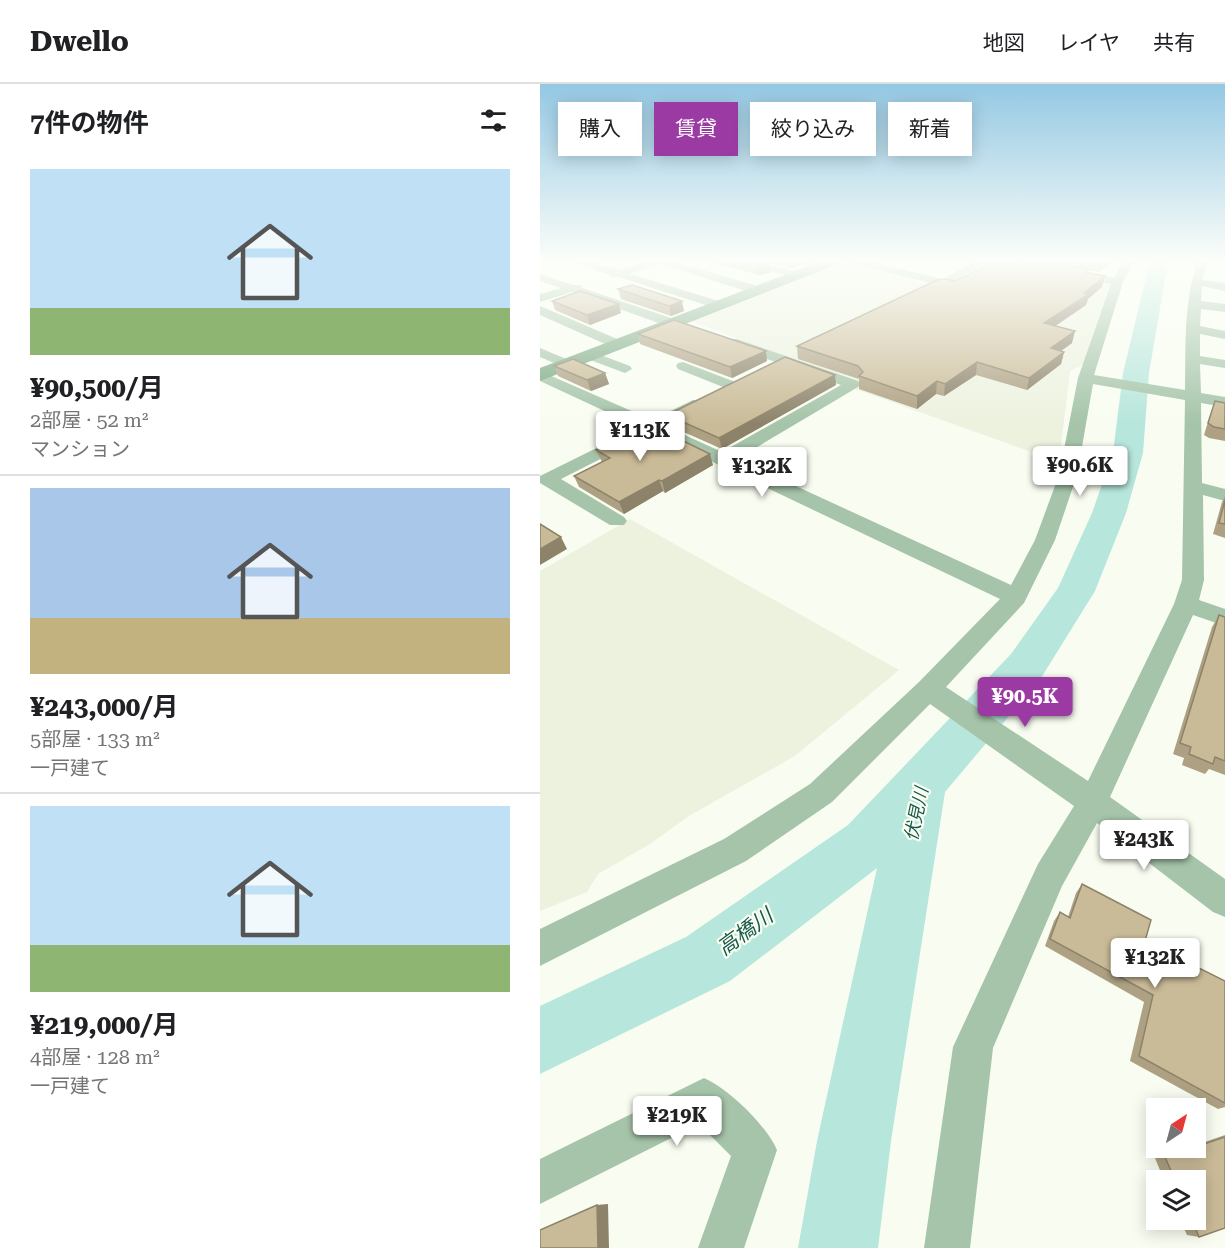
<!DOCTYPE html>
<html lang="ja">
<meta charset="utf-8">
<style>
body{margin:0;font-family:"Roboto Serif","Noto Sans JP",serif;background:#f6f6f6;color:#202124;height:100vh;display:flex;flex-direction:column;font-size:22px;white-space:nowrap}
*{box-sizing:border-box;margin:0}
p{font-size:20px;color:#757577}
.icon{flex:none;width:33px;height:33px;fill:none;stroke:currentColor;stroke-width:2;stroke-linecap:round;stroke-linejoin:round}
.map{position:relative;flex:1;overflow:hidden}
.drawer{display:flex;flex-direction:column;background:#fff;width:540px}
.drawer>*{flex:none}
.hud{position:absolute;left:18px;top:18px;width:570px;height:54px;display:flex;gap:12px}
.needle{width:39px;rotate:36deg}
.tools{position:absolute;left:606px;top:1014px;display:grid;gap:12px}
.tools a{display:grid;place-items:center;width:60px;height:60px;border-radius:0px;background:#fff;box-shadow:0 3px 15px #0003;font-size:30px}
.price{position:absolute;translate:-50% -51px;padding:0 14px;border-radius:6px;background:#fff;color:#222;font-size:20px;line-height:39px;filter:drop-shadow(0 2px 3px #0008)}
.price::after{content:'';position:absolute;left:50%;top:36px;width:18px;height:14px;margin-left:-9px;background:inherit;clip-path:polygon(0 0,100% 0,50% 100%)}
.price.current{background:#9a3aa2;color:#fff}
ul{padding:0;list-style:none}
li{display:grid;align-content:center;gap:12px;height:318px;padding:0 30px}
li+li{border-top:2px solid #e0e0e0}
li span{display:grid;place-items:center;height:186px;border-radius:0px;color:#555}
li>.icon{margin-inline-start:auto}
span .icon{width:108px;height:108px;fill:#fffc;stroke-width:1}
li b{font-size:26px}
h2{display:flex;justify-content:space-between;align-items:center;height:72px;padding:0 30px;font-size:26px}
.pill{padding:0 21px;border-radius:0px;background:#fff;box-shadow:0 3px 15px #0003;font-size:21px;line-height:54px}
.pill.current{background:#9a3aa2;color:#fff}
header{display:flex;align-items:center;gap:36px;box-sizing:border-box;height:84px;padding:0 30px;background:#fff;border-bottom:2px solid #e0e0e0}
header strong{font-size:28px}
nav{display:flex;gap:33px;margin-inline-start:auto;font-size:21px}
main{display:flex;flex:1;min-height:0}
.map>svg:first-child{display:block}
.built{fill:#edf2df}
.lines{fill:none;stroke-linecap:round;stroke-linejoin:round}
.river{fill:#b7e6dc;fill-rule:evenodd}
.street{fill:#a5c4a9;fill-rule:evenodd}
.secondary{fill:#79a881;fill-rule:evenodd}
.wall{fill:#aea183}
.shaded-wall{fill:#8d836a}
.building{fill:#cabb98;stroke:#8d836a;stroke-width:1.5}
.labels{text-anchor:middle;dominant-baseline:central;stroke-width:4.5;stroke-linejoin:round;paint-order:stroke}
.water-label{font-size:18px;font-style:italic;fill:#19584e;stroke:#f9fdf1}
.near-water-label{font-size:21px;font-style:italic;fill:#19584e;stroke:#f9fdf1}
</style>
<header>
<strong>Dwello</strong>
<nav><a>地図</a><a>レイヤ</a><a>共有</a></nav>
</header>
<main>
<section class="drawer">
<h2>7件の物件<svg class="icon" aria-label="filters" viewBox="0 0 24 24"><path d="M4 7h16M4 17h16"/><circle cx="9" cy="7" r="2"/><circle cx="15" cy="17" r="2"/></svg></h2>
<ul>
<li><span style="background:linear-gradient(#bfe0f5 75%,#8fb573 0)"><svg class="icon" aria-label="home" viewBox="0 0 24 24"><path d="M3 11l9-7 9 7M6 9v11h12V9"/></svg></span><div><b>¥90,500/月</b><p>2部屋 · 52 m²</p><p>マンション</p></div></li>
<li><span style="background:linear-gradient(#a9c7e8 70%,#c2b280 0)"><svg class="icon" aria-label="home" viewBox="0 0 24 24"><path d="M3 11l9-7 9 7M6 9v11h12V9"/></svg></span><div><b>¥243,000/月</b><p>5部屋 · 133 m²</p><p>一戸建て</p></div></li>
<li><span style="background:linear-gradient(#bfe0f5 75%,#8fb573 0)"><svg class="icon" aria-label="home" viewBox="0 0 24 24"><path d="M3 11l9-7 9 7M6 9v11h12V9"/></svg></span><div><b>¥219,000/月</b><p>4部屋 · 128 m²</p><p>一戸建て</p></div></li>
</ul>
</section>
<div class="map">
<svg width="685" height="1164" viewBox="0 0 685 1164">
<rect width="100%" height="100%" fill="#f9fdf1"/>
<path class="built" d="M 299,177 L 306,177 L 407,202 L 457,177 L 572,200 L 545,280 L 530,287 L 519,378 L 315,305 L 323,300 L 150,237 Z
M 90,435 L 359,586 L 255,672 L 149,732 L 110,760 L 58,790 L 47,808 L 0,827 L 0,487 Z"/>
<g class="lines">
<path class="river" d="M 610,177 L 628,177 L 609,289 L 603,369 L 586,429 L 555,507 L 501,594 L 405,708 L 351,1057 L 338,1164 L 258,1164 L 277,1057 L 337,784 L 190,897 L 0,990 L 0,922 L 146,853 L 308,741 L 471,570 L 518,504 L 552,429 L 573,369 L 583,289 Z"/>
<path class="street" d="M 33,177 L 49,177 L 79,186 L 107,177 L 131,177 L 221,203 L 223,206 L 217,210 L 213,209 L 119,180 L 90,190 L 182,218 L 184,221 L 178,225 L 79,193 L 71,193 L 70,191 Z
M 310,177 L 328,177 L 402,195 L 438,177 L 451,177 L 403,202 L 311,179 Z
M 473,177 L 493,177 L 574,194 L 584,177 L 594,177 L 583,198 L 554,291 L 645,306 C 646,263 643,218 658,177 L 668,177 L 662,196 L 685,199 L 685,207 L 662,202 L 661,217 L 685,220 L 685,228 L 661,225 L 660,242 L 685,247 L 685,255 L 660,250 L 660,272 L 685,276 L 685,284 L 660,280 L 661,309 L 685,313 L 685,323 L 661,319 L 662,399 L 685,405 L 685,417 L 663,411 L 664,496 L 659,516 L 685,525 L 685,542 L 653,531 L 570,713 L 685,795 L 685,833 L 673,828 L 557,739 L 522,802 L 453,964 L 430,1164 L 384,1164 L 413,963 L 498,780 L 534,722 L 390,620 L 292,718 L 206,777 L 0,882 L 0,845 L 184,755 L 270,700 L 379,598 L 460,515 L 112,349 L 21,395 L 84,433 L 87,437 L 84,441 L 70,441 L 0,399 L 0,392 L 99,343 L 0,297 L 0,287 L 112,336 L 153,316 L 165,316 L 167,319 L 165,322 L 125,342 L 182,368 L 301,301 L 187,261 L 185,258 L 187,255 L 197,255 L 318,297 L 321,300 L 318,303 L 197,375 L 471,501 L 495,456 L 519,391 L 538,294 L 571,200 L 478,180 ZM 553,300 L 645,316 L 642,496 L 634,520 L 548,697 L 406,603 L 484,519 L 515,456 L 537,391 Z
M 226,180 L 261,189 L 263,191 L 257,194 L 222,185 L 221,183 Z
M 0,190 L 33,201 L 41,201 L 42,204 L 137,236 L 138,239 L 132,243 L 127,242 L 32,208 L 0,218 L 0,210 L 21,204 L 0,197 Z
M 0,222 L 82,257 L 84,260 L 77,264 L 72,263 L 0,231 Z
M 0,264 L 31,277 L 33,280 L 26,284 L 0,273 Z
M 50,267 L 90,282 L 92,285 L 85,289 L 45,274 L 43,271 Z
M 143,278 L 198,299 L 201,302 L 193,307 L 138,285 L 136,282 L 138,279 Z
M 164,994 C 189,1005 226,1041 237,1066 L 204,1164 L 158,1164 L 191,1072 L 159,1040 L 0,1120 L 0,1075 Z"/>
<path class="secondary" d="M 281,177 L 300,177 L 298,180 L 0,297 L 0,284 Z"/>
</g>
<path class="wall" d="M 167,177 L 275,177 L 251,184 L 228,179 L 230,189 L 219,191 Z
M 504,177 L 575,177 L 558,188 Z
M 675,177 L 685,177 L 685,179 Z
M 547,189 L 562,203 L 548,215 L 546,221 L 515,242 L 532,259 L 521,267 L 524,268 L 521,280 L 487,306 L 436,291 L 404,312 L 396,310 L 377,325 L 319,305 L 319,295 L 258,275 L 257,262 L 415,197 Z
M 78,205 L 144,227 L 131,232 L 81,215 Z
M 12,217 L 81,229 L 50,241 L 15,226 Z
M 98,250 L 227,277 L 192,294 L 100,260 Z
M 14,282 L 65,289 L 69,300 L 51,307 L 18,292 Z
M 296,301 L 182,365 L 130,342 L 127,331 Z
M 675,317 L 685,319 L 685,357 L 669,354 L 664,351 L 671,328 Z
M 56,366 L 173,381 L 125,409 L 123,407 L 84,430 L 39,403 L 34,392 L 62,378 Z
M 685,412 L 685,454 L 673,450 L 682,418 Z
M 679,531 L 685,533 L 685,691 L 669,685 L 665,690 L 642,681 L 644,674 L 633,670 L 672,543 Z
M 542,800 L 605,857 L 685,897 L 685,1023 L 678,1025 L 590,977 L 604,918 L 505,862 L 514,837 L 520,828 L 528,833 L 536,809 Z
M 685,1051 L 685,1144 L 659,1153 L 647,1151 L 640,1136 L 656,1136 L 656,1096 L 624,1096 L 615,1074 L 648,1064 L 656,1064 L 656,1061 Z"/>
<path class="shaded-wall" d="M 251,177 L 275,177 L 251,184 Z
M 562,177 L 575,177 L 558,188 L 560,178 Z
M 228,179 L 230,189 L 219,191 L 217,181 Z
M 565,192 L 562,203 L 548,215 L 546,221 L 502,251 L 504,239 L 544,209 Z
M 142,217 L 144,227 L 131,232 L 129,222 Z
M 79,220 L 81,229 L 50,241 L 47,231 Z
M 535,247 L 532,259 L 508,276 L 511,264 Z
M 226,267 L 227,277 L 192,294 L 190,283 Z
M 524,268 L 521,280 L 487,306 L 489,294 Z
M 437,278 L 436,291 L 404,312 L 405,300 Z
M 65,289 L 69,300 L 51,307 L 47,296 Z
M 295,291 L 296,301 L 182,365 L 179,354 Z
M 397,297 L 396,310 L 377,325 L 377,312 Z
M 170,370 L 173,381 L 125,409 L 122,397 Z
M 119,396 L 123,407 L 84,430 L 79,418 Z
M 21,453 L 27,465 L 0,481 L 0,465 Z
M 68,1120 L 69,1164 L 58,1164 L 57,1121 Z"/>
<path class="building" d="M 203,177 L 224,177 L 228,179 L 217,181 Z
M 456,177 L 503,177 L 548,186 L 545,188 L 565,192 L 544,209 L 549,210 L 504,239 L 535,247 L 511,264 L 524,268 L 489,294 L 437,278 L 405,300 L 397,297 L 377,312 L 319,292 L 323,288 L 318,282 L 257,262 L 397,196 L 404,195 L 415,197 Z
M 92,201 L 142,217 L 129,222 L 78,205 Z
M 40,207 L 79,220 L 47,231 L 12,217 Z
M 134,236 L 226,267 L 190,283 L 98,250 Z
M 245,273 L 295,291 L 179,354 L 127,331 Z
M 33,275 L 65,289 L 47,296 L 14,282 Z
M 675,317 L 685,319 L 685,345 L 674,343 L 668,339 Z
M 109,340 L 170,370 L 122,397 L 119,396 L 79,418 L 34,392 L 70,374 L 56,366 Z
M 685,416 L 685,440 L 679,439 Z
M 0,440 L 21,453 L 0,465 Z
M 679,531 L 685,533 L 685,677 L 675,673 L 673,680 L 649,670 L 651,663 L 640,659 Z
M 542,800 L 611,836 L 605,857 L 685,897 L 685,1019 L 599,972 L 613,911 L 510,855 L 520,828 L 530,834 Z
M 685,1053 L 685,1144 L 659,1153 L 652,1136 L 656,1136 L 656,1096 L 635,1096 L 625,1073 Z
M 57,1121 L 58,1164 L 0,1164 L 0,1146 Z"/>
<linearGradient id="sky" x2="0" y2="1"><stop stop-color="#94c8e3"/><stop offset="0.52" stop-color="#fcfef9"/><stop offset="1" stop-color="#fcfef9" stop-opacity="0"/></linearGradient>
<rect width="685" height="340" fill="url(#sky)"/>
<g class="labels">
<g class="water-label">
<text transform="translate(376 730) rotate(-78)">伏見川</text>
</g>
<g class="near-water-label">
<text transform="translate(205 848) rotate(-36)">高橋川</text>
</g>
</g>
</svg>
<div class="tools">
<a><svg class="needle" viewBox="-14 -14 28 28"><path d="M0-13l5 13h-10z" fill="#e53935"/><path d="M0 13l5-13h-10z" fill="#757577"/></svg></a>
<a><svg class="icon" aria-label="layers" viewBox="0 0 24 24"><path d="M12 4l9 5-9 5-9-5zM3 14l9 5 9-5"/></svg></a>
</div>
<b class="price" style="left:100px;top:378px">¥113K</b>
<b class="price" style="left:540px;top:413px">¥90.6K</b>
<b class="price" style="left:222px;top:414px">¥132K</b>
<b class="price current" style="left:485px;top:644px">¥90.5K</b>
<b class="price" style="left:604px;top:787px">¥243K</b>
<b class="price" style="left:615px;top:905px">¥132K</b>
<b class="price" style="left:137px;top:1063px">¥219K</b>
<div class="hud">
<a class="pill">購入</a>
<a class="pill current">賃貸</a>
<a class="pill">絞り込み</a>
<a class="pill">新着</a>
</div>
</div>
</main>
